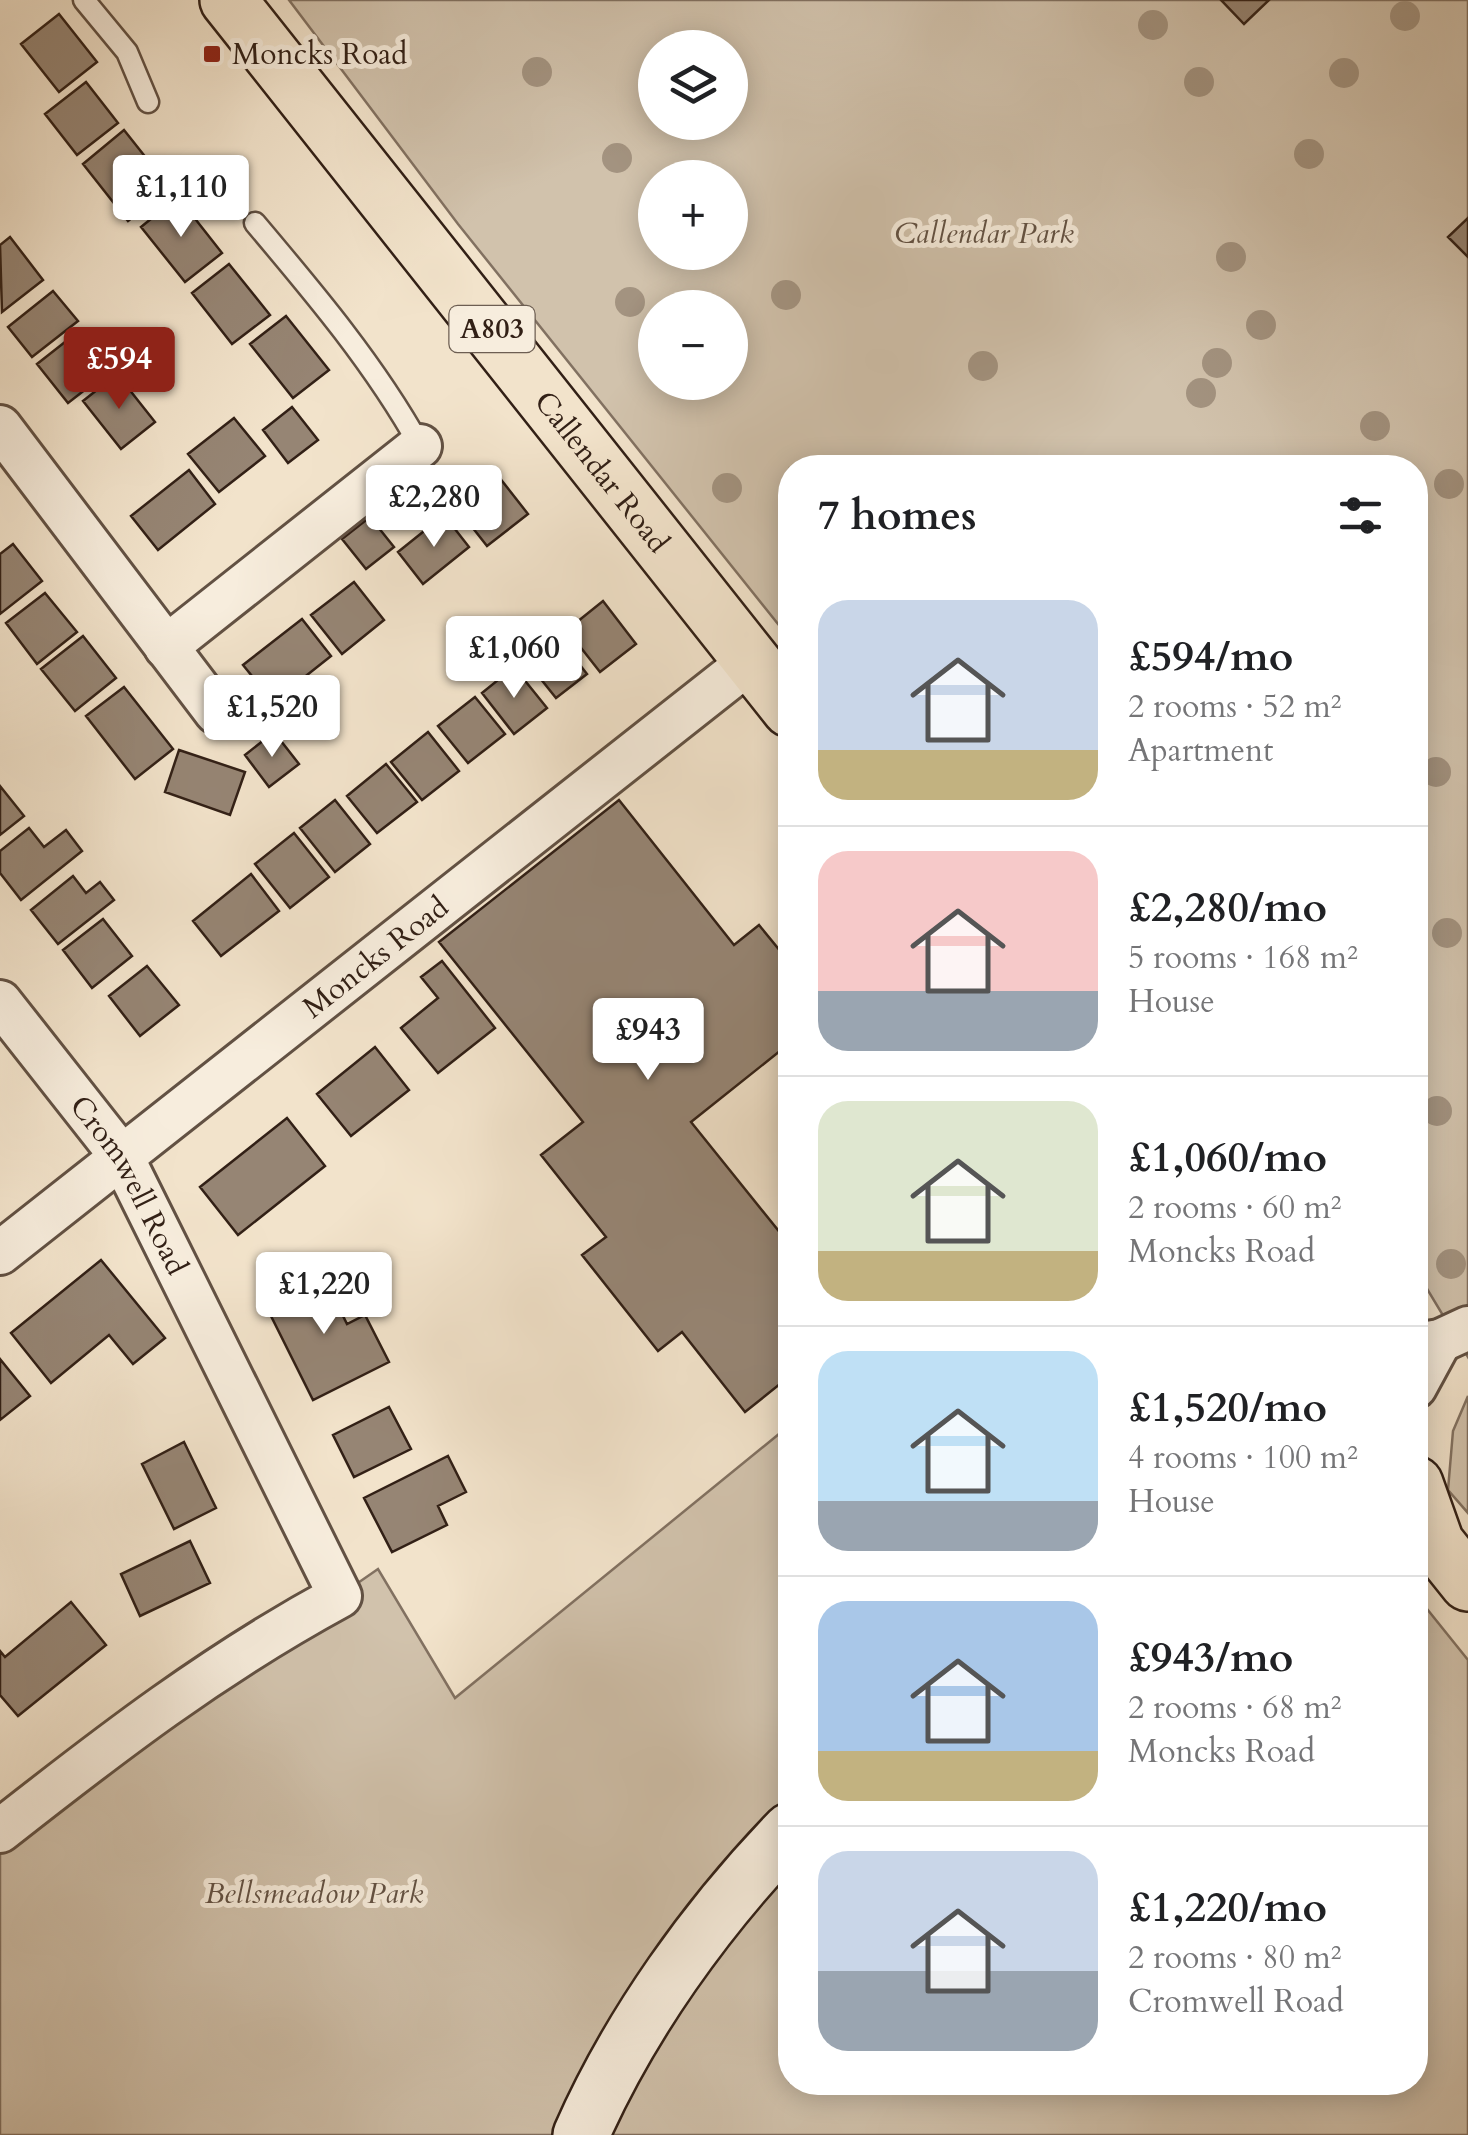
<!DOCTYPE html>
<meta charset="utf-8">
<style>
body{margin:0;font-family:Cardo,serif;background:#f6f6f6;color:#202124;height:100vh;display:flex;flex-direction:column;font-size:38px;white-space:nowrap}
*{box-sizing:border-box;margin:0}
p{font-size:32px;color:#757577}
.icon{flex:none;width:55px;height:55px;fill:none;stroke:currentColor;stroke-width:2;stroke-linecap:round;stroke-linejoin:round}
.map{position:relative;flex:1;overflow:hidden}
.panel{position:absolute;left:778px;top:455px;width:650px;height:1640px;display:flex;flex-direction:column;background:#fff;border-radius:40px;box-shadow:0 5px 25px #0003}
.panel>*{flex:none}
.buttons{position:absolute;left:638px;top:30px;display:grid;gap:20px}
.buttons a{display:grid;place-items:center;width:110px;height:110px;border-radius:50%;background:#fff;box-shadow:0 5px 25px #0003;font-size:50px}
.price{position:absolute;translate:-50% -85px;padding:0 22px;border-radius:10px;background:#fff;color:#222;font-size:32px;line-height:65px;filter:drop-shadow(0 2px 5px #0008)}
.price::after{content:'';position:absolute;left:50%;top:60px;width:30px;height:22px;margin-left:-15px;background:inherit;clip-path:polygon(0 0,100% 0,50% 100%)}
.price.selected{background:#8f2418;color:#fff}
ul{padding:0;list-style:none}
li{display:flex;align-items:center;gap:30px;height:250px;padding:0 40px}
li+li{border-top:2px solid #e0e0e0}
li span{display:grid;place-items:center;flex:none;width:280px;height:200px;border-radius:30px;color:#555}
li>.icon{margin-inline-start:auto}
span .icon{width:120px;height:120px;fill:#fffc;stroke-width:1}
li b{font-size:42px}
h2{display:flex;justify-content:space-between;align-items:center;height:120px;padding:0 40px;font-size:42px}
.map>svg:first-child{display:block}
.green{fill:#d1c2ac;stroke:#827161;stroke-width:2.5;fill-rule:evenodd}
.building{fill:#968574;stroke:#322016;stroke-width:2.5}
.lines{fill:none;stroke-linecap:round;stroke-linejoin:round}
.service-casing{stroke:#625143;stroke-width:25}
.minor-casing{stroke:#625143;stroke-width:48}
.secondary-casing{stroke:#322016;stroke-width:60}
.primary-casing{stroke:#322016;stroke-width:60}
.service{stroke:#f7eddd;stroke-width:20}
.minor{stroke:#f7eddd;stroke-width:42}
.secondary{stroke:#f7eddd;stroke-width:55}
.primary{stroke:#f2e3cb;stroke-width:55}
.tree{fill:#a39380}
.poi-dot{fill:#8f2418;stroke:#f7eddd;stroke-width:4}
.labels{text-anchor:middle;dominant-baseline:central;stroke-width:10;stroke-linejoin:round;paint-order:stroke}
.shield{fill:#f7eddd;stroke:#6d5e52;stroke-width:2.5}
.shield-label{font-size:28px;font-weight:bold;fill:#322016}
.poi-label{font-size:30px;fill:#322016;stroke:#f7eddd;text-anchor:start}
.park-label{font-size:30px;font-style:italic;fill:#625143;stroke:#f7eddd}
.street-label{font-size:30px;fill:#322016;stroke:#f7eddd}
</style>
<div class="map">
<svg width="1468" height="2135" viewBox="0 0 1468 2135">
<rect width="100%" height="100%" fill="#f2e3cb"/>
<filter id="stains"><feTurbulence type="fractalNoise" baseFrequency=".002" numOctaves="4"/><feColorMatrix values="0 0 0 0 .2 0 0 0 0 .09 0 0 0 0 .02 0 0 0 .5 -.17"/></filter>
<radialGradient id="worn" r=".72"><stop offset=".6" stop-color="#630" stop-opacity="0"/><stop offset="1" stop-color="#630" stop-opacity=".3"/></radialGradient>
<path class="green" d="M 289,0 L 1468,0 L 1468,1357 L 1420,1277 L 1415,1276 L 1415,468 L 790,468 L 790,639 L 458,224 ZM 655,48 L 730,48 L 730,122 L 655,122 ZM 655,178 L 730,178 L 730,252 L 655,252 ZM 655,308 L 730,308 L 730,382 L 655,382 Z
M 1468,1396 L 1468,1513 L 1448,1490 L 1453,1431 Z
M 790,1425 L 790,2082 L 1415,2082 L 1415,1594 L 1468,1660 L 1468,2135 L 0,2135 L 0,1831 L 378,1569 L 455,1698 Z"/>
<path class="building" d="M 1221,0 L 1269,0 L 1244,24 Z
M 59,14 L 97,62 L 59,92 L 21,44 Z
M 86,82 L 118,123 L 77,155 L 45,114 Z
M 124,130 L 170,188 L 128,221 L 83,164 Z
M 178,197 L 222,253 L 185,282 L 141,227 Z
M 1468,218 L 1468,257 L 1448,237 Z
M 10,237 L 43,280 L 2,312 L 0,245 Z
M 229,264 L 270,315 L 232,344 L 192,293 Z
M 53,291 L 78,321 L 32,357 L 8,327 Z
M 286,316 L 329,370 L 293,398 L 250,344 Z
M 79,331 L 109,371 L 68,403 L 37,364 Z
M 117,374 L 155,422 L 121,449 L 83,401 Z
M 292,407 L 318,440 L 288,463 L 263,430 Z
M 234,418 L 265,456 L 219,492 L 188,454 Z
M 189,470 L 215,504 L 158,550 L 131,516 Z
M 495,472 L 528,514 L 487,546 L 454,504 Z
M 444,515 L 469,547 L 423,584 L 398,552 Z
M 370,517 L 394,547 L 366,569 L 342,539 Z
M 13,544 L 42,581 L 0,614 L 0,554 Z
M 354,582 L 384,620 L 342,654 L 311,615 Z
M 45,593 L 77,632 L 37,664 L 6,623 Z
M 603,601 L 636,644 L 600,672 L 567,630 Z
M 302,619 L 331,656 L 273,702 L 243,665 Z
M 555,633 L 587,674 L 556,698 L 524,658 Z
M 83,636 L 116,678 L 75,711 L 41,669 Z
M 514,667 L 547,708 L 514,734 L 482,693 Z
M 124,687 L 173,749 L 135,779 L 86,716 Z
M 475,697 L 505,734 L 468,763 L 438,726 Z
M 274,732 L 299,764 L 269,787 L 245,755 Z
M 428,732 L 459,771 L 422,800 L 391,762 Z
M 179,750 L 245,772 L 230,815 L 165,792 Z
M 386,764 L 417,802 L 377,833 L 347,796 Z
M 0,786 L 24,816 L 0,835 Z
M 335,800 L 370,844 L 335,872 L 300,828 Z
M 619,800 L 734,945 L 759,925 L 790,963 L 790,1043 L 691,1122 L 790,1245 L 790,1376 L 745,1412 L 682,1332 L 658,1351 L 582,1255 L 606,1237 L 541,1155 L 583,1122 L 439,942 Z
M 29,828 L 44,847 L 66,830 L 82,851 L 21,900 L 0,873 L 0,851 Z
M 294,833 L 329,877 L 290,908 L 255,864 Z
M 251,874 L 279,911 L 221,956 L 193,921 Z
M 73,876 L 86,893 L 100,882 L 114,900 L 58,944 L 31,910 Z
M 103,919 L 132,956 L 92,988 L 63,950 Z
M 442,961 L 495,1028 L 438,1073 L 401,1028 L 438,998 L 421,977 Z
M 147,966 L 179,1005 L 140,1036 L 109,996 Z
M 375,1047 L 409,1090 L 351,1136 L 317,1094 Z
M 287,1118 L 325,1166 L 238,1235 L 200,1187 Z
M 101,1260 L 165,1338 L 133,1364 L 109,1335 L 51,1383 L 11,1333 Z
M 322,1273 L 347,1324 L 365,1315 L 389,1362 L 313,1400 L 264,1302 Z
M 0,1359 L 30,1396 L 0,1420 Z
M 389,1407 L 411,1449 L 354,1477 L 333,1435 Z
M 184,1442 L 216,1508 L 174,1529 L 142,1464 Z
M 448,1456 L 466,1492 L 438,1506 L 447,1525 L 392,1552 L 364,1498 Z
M 190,1541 L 210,1583 L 140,1616 L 121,1574 Z
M 71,1602 L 106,1645 L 18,1716 L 0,1695 L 0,1651 L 5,1657 Z"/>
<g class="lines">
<g class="service-casing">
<path id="service" d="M 84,0 L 127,52 L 148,102
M 255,223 C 315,294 375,365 420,446"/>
</g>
<g class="minor-casing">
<g id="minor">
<path d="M 0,427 L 216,712"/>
<path d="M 166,647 L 420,446"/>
<path id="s1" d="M 0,1002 L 122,1157 L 340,1596 C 213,1665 113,1742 0,1831"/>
<path id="s2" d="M 0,1253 L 752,660"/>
<path d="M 1415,1345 L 1440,1341 L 1468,1328"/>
<path d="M 1415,1387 L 1440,1341"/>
</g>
</g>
<g class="secondary-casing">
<path id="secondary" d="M 581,2135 C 630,2024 706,1918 790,1831"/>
</g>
<g class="primary-casing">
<g id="primary">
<path id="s3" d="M 228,0 L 790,709"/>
<path d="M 1415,1484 L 1436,1543 L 1468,1583"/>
</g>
</g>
<use href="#service" class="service"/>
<use href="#minor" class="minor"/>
<use href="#secondary" class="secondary"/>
<use href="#primary" class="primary"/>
</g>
<g class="tree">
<circle cx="1405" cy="16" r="15"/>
<circle cx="1153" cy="25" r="15"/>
<circle cx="537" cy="72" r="15"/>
<circle cx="1344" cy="73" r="15"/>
<circle cx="1199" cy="82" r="15"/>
<circle cx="1309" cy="154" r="15"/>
<circle cx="617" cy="158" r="15"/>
<circle cx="1231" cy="257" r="15"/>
<circle cx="786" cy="295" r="15"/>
<circle cx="630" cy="302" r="15"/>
<circle cx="1261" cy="325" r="15"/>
<circle cx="1217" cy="363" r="15"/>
<circle cx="983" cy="366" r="15"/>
<circle cx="1201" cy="393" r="15"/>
<circle cx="1375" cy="426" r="15"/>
<circle cx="1449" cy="484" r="15"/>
<circle cx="727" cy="488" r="15"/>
<circle cx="1436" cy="772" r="15"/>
<circle cx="1447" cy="933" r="15"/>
<circle cx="1437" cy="1111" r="15"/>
<circle cx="1451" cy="1264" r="15"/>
</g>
<rect class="poi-dot" x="202" y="44" width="20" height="20" rx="5"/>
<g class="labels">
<rect class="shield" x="449.5" y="306" width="85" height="46" rx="8"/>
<g class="shield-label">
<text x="492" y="329">A803</text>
</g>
<g class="poi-label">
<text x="232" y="54">Moncks Road</text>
</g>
<g class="park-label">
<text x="984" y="233">Callendar Park</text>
<text x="314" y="1893">Bellsmeadow Park</text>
</g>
<g class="street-label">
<text stroke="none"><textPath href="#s3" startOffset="602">Callendar Road</textPath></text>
<text stroke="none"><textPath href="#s2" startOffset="478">Moncks Road</textPath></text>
<text stroke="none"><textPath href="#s1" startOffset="225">Cromwell Road</textPath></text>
</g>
</g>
<rect width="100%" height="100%" filter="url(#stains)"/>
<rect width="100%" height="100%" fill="url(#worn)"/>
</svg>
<div class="buttons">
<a><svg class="icon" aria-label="layers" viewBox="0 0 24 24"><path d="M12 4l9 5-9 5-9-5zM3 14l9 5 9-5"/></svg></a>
<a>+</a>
<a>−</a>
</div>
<b class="price" style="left:181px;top:240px">£1,110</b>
<b class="price selected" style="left:119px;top:412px">£594</b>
<b class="price" style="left:434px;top:550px">£2,280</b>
<b class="price" style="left:514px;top:701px">£1,060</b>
<b class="price" style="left:272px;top:760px">£1,520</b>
<b class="price" style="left:648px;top:1083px">£943</b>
<b class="price" style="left:324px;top:1337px">£1,220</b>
<section class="panel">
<h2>7 homes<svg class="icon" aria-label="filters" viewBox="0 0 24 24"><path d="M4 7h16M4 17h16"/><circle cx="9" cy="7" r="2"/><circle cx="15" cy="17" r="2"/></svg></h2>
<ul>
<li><span style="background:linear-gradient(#c9d6e8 75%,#c2b280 0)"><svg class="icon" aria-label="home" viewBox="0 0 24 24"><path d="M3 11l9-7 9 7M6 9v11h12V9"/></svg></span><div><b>£594/mo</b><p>2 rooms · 52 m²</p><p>Apartment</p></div></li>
<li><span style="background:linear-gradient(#f6c9c9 70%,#9aa5b1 0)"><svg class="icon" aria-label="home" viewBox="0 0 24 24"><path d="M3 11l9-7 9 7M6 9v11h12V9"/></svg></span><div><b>£2,280/mo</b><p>5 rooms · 168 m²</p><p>House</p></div></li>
<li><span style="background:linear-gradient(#dfe7d0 75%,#c2b280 0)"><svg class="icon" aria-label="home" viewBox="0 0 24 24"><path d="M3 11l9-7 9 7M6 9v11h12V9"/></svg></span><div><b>£1,060/mo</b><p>2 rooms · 60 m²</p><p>Moncks Road</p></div></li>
<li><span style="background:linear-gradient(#bfe0f5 75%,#9aa5b1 0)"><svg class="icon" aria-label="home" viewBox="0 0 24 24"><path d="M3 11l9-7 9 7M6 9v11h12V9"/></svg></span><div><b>£1,520/mo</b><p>4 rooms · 100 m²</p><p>House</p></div></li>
<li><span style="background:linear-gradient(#a9c7e8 75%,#c2b280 0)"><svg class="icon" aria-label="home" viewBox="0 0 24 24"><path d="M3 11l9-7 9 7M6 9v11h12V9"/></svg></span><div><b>£943/mo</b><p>2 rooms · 68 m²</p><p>Moncks Road</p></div></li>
<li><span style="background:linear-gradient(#c9d6e8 60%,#9aa5b1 0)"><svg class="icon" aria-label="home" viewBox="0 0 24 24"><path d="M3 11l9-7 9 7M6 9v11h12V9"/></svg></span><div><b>£1,220/mo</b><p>2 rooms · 80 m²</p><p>Cromwell Road</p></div></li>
</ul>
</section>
</div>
